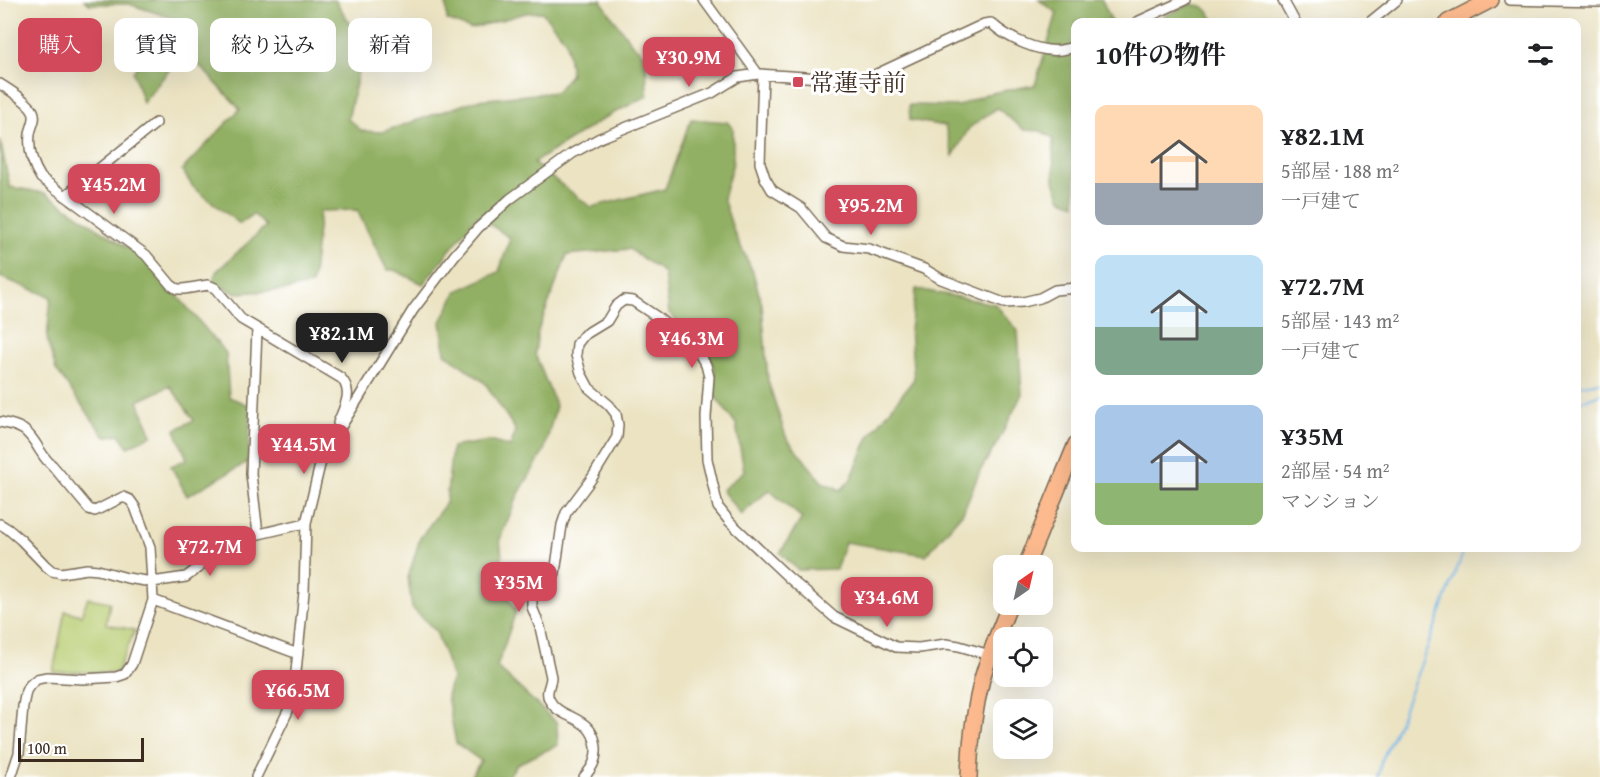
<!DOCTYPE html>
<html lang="ja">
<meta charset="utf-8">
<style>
body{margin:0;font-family:"Gentium Book Plus","Noto Serif JP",serif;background:#f6f6f6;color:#202124;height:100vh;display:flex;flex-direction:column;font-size:22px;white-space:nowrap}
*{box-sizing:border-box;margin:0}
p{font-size:20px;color:#757577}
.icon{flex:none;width:33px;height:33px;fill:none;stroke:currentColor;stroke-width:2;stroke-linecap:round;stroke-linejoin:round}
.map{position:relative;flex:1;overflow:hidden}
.panel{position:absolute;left:1071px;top:18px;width:510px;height:534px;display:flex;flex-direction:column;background:#fff;border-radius:12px;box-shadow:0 6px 24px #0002}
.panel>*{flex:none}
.top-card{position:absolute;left:18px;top:18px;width:570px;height:54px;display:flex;gap:12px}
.needle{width:39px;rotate:34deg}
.fabs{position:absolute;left:993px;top:555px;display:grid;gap:12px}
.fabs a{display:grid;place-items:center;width:60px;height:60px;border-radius:12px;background:#fff;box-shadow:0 6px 24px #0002;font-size:30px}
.scale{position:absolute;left:18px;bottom:15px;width:126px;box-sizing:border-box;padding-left:6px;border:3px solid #3b2a1e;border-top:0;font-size:16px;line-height:21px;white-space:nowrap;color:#3b2a1e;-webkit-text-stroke:4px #fff;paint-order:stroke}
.price{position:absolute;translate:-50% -51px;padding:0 14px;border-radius:12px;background:#d1495b;color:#fff;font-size:20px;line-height:39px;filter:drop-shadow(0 2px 3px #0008)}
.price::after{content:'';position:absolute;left:50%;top:36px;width:18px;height:14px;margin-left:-9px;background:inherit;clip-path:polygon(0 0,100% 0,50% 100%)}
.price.on{background:#222;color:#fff}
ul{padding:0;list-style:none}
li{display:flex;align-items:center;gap:18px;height:150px;padding:0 24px}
li span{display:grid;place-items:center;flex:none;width:168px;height:120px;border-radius:12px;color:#555}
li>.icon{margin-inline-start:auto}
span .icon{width:72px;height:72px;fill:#fffc;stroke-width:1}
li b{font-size:26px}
h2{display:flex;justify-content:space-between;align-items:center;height:72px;padding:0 24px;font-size:26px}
.pill{padding:0 21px;border-radius:12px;background:#fff;box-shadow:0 6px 24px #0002;font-size:21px;line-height:54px}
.pill.on{background:#d1495b;color:#fff}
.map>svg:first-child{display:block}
.green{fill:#b8cd72;stroke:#7a7c48;stroke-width:1.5}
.forest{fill:#92b064;stroke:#666d41;stroke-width:1.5}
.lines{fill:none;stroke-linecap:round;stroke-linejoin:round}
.stream{stroke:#76b7eb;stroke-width:2}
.minor-casing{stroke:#796b57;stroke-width:12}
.trunk-casing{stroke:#796b57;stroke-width:18}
.minor{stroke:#fff;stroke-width:9}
.trunk{stroke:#fcba8e;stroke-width:15}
.poi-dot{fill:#d1495b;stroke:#fff;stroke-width:2}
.labels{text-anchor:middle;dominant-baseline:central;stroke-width:6;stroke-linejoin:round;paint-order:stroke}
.poi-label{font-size:24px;fill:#3b2a1e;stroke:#fff;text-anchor:start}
</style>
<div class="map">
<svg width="1600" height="777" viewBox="0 0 1600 777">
<rect width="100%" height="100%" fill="#fff"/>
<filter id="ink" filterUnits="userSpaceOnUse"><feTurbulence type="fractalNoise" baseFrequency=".0167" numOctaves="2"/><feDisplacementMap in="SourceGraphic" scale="12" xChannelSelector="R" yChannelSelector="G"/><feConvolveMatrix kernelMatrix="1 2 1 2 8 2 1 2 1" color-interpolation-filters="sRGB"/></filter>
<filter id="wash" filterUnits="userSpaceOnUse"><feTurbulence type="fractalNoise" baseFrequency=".008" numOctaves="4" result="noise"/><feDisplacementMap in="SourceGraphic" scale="24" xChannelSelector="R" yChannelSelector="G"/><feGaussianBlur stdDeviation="1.35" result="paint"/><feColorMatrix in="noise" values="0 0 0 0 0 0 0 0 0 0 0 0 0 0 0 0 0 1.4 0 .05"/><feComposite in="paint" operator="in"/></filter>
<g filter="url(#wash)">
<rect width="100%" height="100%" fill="#ebe3c2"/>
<path class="green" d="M 88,598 L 110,602 L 106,624 L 135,630 L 117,672 L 53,672 L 65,611 L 81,615 Z"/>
<path class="forest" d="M 84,0 L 335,0 L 361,40 L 357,79 L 348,119 L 362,131 L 382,132 L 477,100 L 556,92 L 571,74 L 566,41 L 542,12 L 526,13 L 470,29 L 447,20 L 446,0 L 602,0 L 601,1 L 632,44 L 646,56 L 647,96 L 606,117 L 533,163 L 591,207 L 665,189 L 691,119 L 727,122 L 733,128 L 733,163 L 723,198 L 734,232 L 753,272 L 762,305 L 768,381 L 786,437 L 822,482 L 841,490 L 851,479 L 869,437 L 914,379 L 910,330 L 916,289 L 995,304 L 1018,331 L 1022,394 L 999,440 L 980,471 L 963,512 L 926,555 L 845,542 L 836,569 L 798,570 L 780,553 L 802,518 L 769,490 L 741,515 L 722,490 L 744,471 L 736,424 L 714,395 L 715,370 L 708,352 L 669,313 L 664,273 L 629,249 L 567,255 L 538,331 L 535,354 L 556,406 L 544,451 L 518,495 L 500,539 L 506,593 L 516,611 L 497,667 L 557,723 L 558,745 L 517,764 L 508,777 L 470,777 L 481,761 L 456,743 L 447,696 L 452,678 L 436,631 L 412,608 L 408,578 L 420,538 L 446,503 L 452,447 L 489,441 L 511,447 L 515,429 L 485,383 L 445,353 L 441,322 L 457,291 L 499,272 L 510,238 L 477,216 L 423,284 L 394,270 L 387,270 L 357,210 L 320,211 L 312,284 L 287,290 L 236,293 L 213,283 L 216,272 L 266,226 L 253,214 L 240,224 L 193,187 L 182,170 L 240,109 L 185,50 L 143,103 L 133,72 L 175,19 L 129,4 L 89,4 Z
M 1039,0 L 1102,0 L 1112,22 L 1076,22 L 1075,204 L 1061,199 L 1054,181 L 1053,138 L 1041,131 L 1024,130 L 997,108 L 969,128 L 953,156 L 945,126 L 910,120 L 909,105 L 958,106 L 986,94 L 1035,85 L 1057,13 Z
M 1191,4 L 1204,7 L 1216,22 L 1151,22 Z
M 0,140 L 10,187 L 45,193 L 148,261 L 226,353 L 229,397 L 251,406 L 248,462 L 187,496 L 171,466 L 187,459 L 175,430 L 194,420 L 170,386 L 138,401 L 152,435 L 128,447 L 119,434 L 105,437 L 56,370 L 47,339 L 51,297 L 0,277 Z"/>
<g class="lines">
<path class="stream" d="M 1576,386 L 1600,382
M 1576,403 L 1600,394
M 1378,777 L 1381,762 L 1397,727 L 1465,548"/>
</g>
</g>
<g filter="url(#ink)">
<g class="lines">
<g class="minor-casing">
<path id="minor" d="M 704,0 L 758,74
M 1283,0 L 1295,22
M 1509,0 L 1600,2
M 1137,22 L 1185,0
M 1370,22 L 1397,0
M 763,74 L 760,163 L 765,178 L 772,190 L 801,208 L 826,238 L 843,246 L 869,249 L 924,269 L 941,279 L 1004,303 L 1023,302 L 1040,298 L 1055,290 L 1076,288
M 0,84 C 9,90 28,101 33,111 C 37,119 31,126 30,134 C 28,151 32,164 41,178 L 146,255 L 171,285 L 177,289 L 184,289 L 208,285 L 215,288 L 241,319 L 341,378 C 354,392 344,407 338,423
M 65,196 L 156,123
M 257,330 L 251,474 L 258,534
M 0,422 C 22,426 28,430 39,449 C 43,455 46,461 52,465 L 89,509 L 95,511 L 123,497 L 130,500 L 135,507 L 150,547 L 152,582 L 153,600 L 132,664 L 125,674 L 116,677 L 83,679 L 47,677 L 37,679 L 30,685 L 26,691 L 23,706 L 19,753 L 11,777
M 0,524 L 8,529 L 21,540 L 46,566 L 52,571 L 61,573 L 87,569 L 98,570 L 127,578 L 152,582 L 186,577 L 224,548 L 246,537 L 306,523
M 153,600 L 298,654
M 256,777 L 288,711 L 294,691 L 304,592 L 306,523 L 320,465 L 326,451 L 413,310 L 454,256 L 478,228 L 510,199 L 573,153 L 600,138 L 712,93 L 738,77 L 758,74 L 853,80 L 866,79 L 984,24 L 991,23 C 1007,38 1039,53 1061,50 C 1066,49 1071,48 1076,47
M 584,777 C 592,768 597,760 596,747 C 593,714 558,720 549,699 C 545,691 551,685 551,677 L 540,627 L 532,607 L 532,599 L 536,594 L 547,587 L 555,573 L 562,525 L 566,513 L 592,478 L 617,437 L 618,425 L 616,414 L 609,405 L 589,388 L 581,373 L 576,355 L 577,344 L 584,335 L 607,321 L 616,306 L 624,300 L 633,301 L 657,317 L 698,352 L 706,365 L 709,377 L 706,417 L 707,459 L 718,507 L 730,522 L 788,577 L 834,617 L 896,647 L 919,648 L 946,644 L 959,646 L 990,655"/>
</g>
<g class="trunk-casing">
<path id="trunk" d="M 1448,22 L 1491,0
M 1026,566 L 1076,444
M 969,777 C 970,744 974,711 982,679 C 989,654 1000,629 1010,604"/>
</g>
<use href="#minor" class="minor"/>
<use href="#trunk" class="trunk"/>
</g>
</g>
<rect class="poi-dot" x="792" y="76" width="12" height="12" rx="3"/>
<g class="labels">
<g class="poi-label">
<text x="810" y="82">常蓮寺前</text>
</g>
</g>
</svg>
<div class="fabs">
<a><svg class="needle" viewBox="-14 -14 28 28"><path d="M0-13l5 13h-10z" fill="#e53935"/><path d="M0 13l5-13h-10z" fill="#757577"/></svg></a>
<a><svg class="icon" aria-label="locate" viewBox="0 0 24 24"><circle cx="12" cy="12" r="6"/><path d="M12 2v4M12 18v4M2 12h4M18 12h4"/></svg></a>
<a><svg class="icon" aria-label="layers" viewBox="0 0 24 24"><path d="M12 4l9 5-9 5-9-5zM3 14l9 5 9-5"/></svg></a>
</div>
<div class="scale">100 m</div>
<b class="price" style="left:689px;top:88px">¥30.9M</b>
<b class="price" style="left:114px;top:215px">¥45.2M</b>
<b class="price" style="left:871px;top:236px">¥95.2M</b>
<b class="price on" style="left:342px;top:364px">¥82.1M</b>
<b class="price" style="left:692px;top:369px">¥46.3M</b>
<b class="price" style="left:304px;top:475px">¥44.5M</b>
<b class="price" style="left:210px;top:577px">¥72.7M</b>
<b class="price" style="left:519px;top:613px">¥35M</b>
<b class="price" style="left:887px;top:628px">¥34.6M</b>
<b class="price" style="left:298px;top:721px">¥66.5M</b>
<div class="top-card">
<a class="pill on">購入</a>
<a class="pill">賃貸</a>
<a class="pill">絞り込み</a>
<a class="pill">新着</a>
</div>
<section class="panel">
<h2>10件の物件<svg class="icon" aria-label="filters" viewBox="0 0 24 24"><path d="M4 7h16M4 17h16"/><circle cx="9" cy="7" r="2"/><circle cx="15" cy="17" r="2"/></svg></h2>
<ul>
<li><span style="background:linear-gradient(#ffd9b3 65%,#9aa5b1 0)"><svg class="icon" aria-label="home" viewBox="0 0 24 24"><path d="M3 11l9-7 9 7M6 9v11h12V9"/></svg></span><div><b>¥82.1M</b><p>5部屋 · 188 m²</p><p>一戸建て</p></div></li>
<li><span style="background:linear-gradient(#bfe0f5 60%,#7fa58c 0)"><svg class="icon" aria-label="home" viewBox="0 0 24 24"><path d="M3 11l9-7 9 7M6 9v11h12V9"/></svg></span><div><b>¥72.7M</b><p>5部屋 · 143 m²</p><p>一戸建て</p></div></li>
<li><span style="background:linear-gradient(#a9c7e8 65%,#8fb573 0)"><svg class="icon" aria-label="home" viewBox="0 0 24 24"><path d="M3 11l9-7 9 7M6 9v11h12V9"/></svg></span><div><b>¥35M</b><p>2部屋 · 54 m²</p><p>マンション</p></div></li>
</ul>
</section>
</div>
